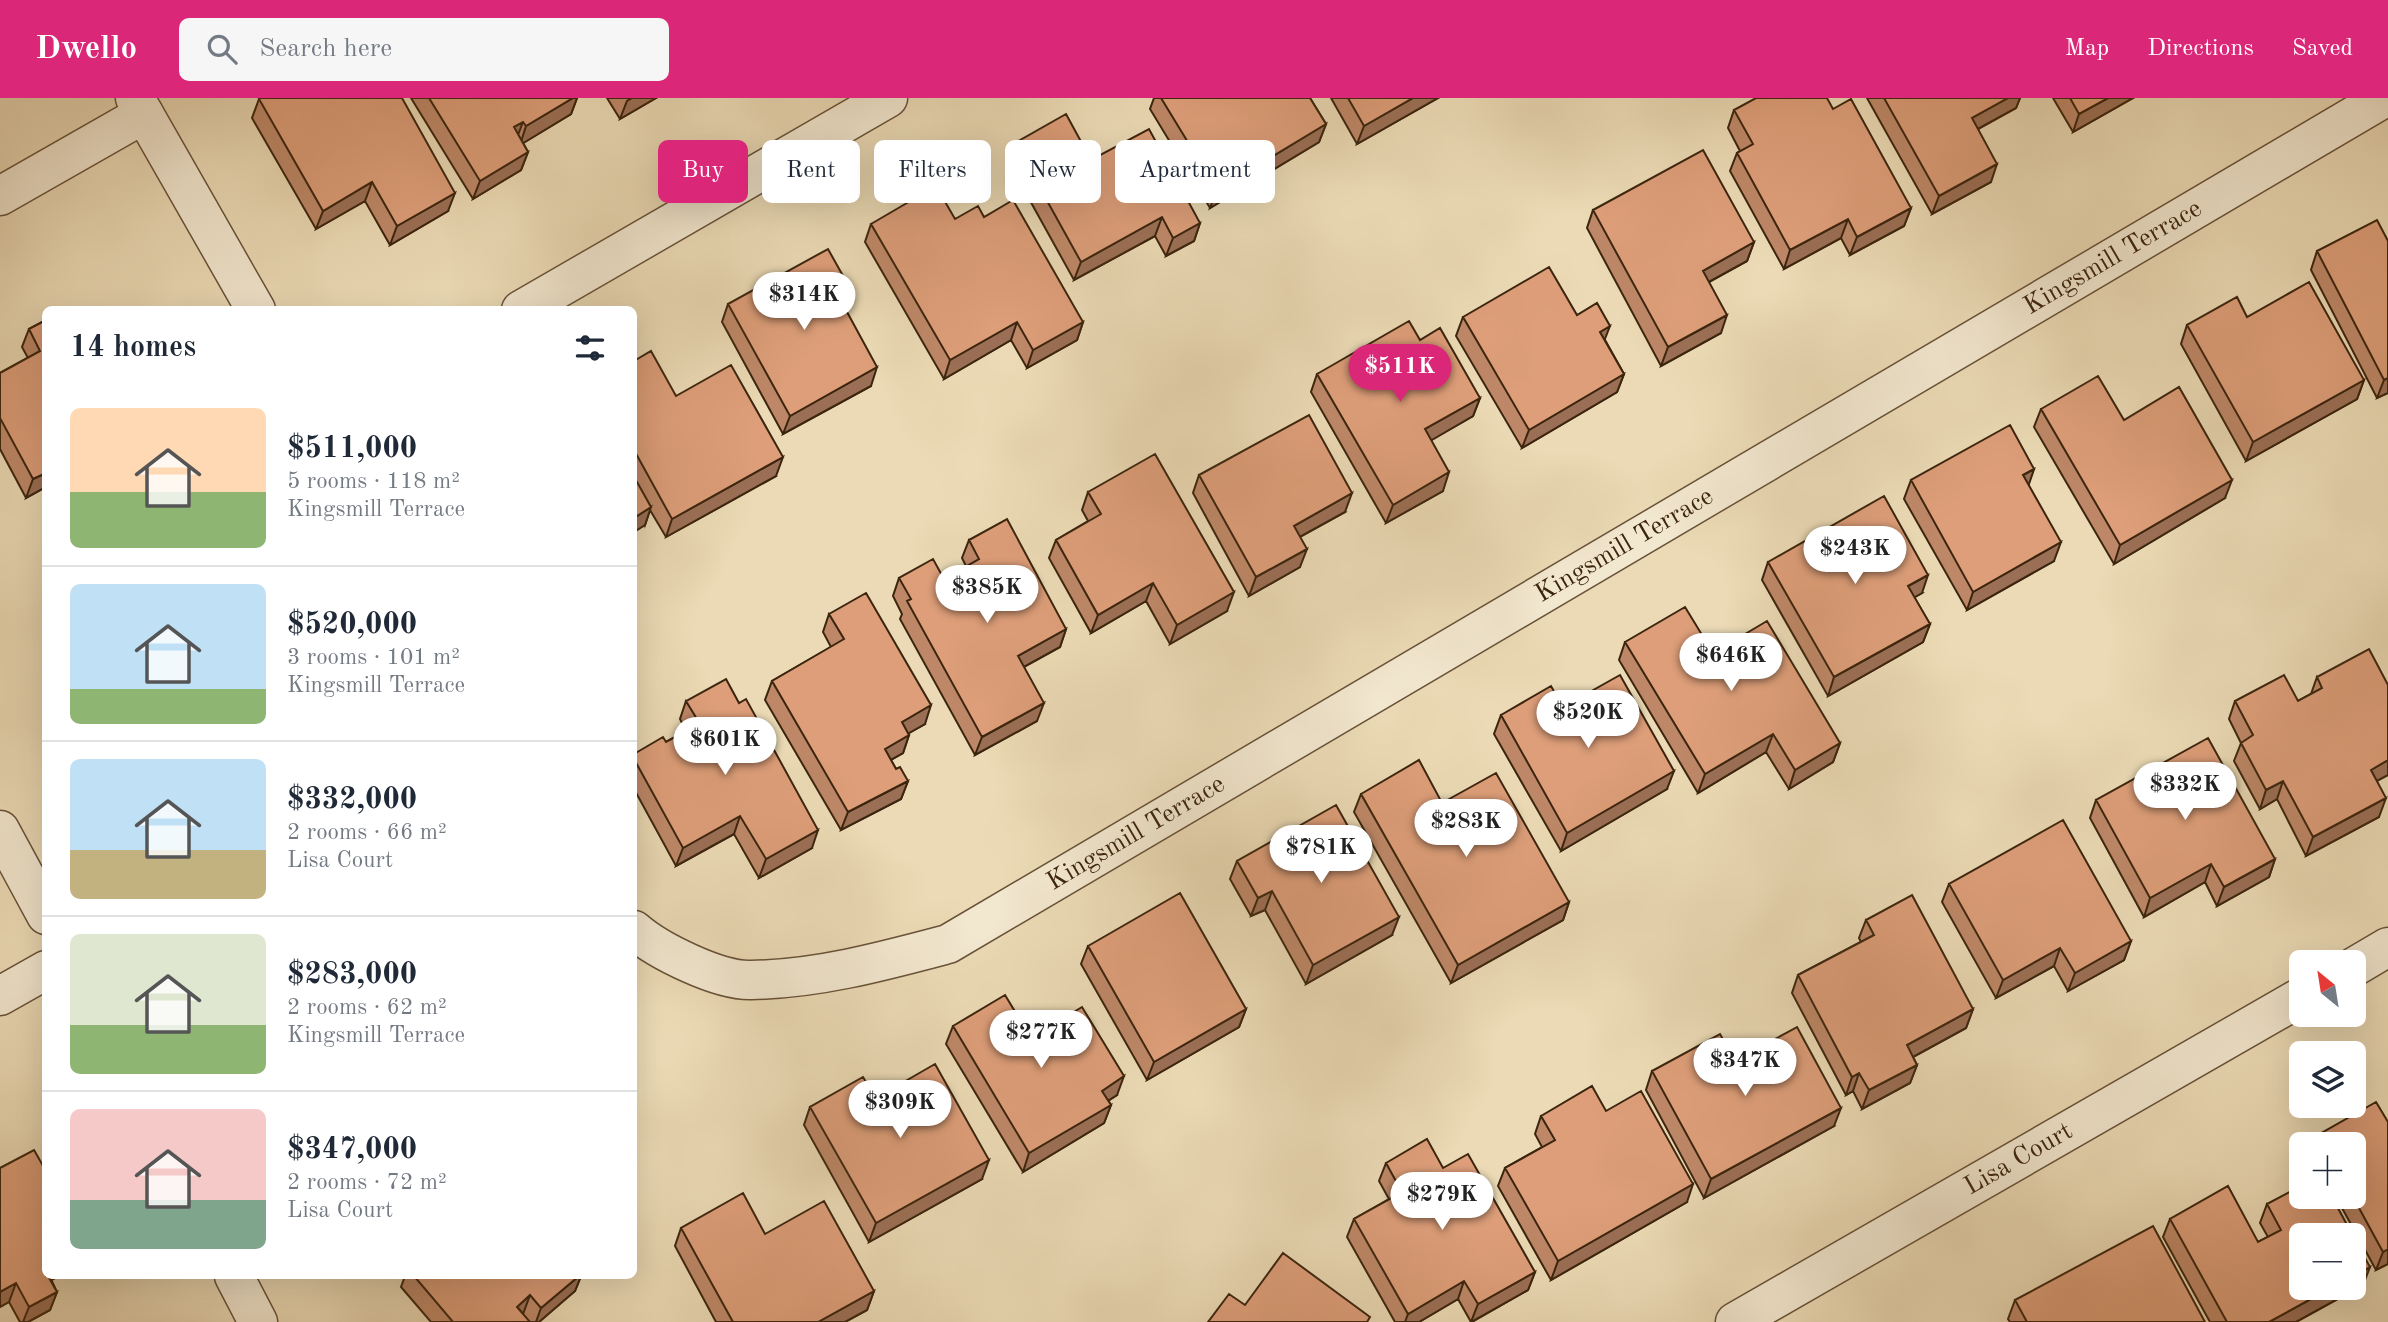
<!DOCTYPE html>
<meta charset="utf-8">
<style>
body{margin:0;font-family:"Old Standard TT",serif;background:#f6f6f7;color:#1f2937;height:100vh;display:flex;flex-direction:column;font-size:26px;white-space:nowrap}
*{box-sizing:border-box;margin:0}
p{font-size:23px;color:#747a83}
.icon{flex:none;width:38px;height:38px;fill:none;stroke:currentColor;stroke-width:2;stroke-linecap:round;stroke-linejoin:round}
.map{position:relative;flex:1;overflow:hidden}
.drawer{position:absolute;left:42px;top:208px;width:595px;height:973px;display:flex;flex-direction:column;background:#fff;border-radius:10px;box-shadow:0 7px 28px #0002}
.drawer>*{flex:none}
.top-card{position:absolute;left:658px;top:42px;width:665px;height:63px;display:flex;gap:14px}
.needle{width:46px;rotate:330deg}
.tools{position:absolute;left:2289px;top:852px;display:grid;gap:14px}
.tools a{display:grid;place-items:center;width:77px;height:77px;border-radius:10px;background:#fff;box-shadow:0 7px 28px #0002;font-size:35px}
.price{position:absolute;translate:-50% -60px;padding:0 16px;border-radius:24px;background:#fff;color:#222;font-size:23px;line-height:46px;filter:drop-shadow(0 2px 4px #0008)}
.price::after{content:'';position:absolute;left:50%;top:42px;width:21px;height:16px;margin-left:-10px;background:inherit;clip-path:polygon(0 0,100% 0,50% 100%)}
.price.selected{background:#db2777;color:#fff}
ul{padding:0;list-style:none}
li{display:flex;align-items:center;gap:21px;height:175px;padding:0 28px}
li+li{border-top:2px solid #e0e1e3}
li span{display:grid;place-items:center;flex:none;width:196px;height:140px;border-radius:10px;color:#555}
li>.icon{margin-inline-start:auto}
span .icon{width:84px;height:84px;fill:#fffc;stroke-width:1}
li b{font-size:30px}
h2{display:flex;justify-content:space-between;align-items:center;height:84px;padding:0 28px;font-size:30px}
.tag{padding:0 24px;border-radius:10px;background:#fff;box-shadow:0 7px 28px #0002;font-size:24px;line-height:63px}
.tag.selected{background:#db2777;color:#fff}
header{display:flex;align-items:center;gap:42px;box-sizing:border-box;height:98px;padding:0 35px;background:#db2777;color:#fff}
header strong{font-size:33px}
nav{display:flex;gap:38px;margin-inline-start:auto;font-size:24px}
.search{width:490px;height:63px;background:#f6f6f7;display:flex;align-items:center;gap:18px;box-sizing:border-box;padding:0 24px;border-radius:10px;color:#747a83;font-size:26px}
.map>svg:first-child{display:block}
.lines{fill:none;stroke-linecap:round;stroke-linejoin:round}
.minor-casing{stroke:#685238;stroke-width:41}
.minor{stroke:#f2e7cf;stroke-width:38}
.wall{fill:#be8868;stroke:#3c250e;stroke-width:2}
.shaded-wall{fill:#9b6f55;stroke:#3c250e;stroke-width:2}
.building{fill:#dd9e79;stroke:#3c250e;stroke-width:2}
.labels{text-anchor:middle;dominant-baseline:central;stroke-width:6;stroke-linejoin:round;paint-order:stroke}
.street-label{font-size:26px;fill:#3c250e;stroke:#f2e7cf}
</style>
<header>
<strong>Dwello</strong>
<div class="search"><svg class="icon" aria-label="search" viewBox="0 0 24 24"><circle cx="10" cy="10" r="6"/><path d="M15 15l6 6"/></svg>Search here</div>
<nav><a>Map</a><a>Directions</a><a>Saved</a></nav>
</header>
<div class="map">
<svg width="2388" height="1224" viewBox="0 0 2388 1224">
<rect width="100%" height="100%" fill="#ebdab5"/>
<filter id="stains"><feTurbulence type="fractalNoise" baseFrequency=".00286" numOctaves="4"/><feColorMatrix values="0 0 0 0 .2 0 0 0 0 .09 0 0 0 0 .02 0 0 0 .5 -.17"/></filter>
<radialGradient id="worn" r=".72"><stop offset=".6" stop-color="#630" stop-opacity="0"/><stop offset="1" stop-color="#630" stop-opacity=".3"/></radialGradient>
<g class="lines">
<g class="minor-casing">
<g id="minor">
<path d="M 135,0 L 256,212"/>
<path d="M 0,98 L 144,16"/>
<path d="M 521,212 L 888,0"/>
<path d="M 0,732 L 46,817"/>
<path id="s1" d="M 634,832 C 658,853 719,883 751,882 C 818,881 884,863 948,846 L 2384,0"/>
<path d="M 2354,869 L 2388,849"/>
<path d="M 0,898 L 46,872"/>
<path d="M 234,1178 L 258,1224"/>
<path id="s2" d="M 1735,1224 L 2301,899"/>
</g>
</g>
<use href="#minor" class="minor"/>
</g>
<path class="wall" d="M 411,0 L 577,0 L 571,16 L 523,45 L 528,54 L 521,72 L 473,101 Z
M 607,0 L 656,0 L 620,21 Z
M 1154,0 L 1310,0 L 1326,26 L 1319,44 L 1210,110 L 1150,11 Z
M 1331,0 L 1438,0 L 1357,46 Z
M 1867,0 L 2020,0 L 2016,10 L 1978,31 L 1991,84 L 1932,116 Z
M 2053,0 L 2133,0 L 2073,34 Z
M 259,1 L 448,113 L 390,147 L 365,103 L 316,131 L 252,20 Z
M 1833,11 L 1911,110 L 1904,128 L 1850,157 L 1841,140 L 1784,171 L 1730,73 L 1737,55 L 1740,53 L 1728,30 L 1734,12 Z
M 1015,45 L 1091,62 L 1200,125 L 1194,143 L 1166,158 L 1155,138 L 1074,182 L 1008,63 Z
M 1593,112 L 1754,144 L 1747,163 L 1709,184 L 1721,235 L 1661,268 L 1587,130 Z
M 984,119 L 1083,224 L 1077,242 L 1027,270 L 1011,242 L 944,281 L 865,144 L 871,126 Z
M 2388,143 L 2388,295 L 2377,300 L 2311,172 L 2317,153 Z
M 728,206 L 846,212 L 871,288 L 783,336 L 722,224 Z
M 1577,217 L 1605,242 L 1624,276 L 1617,294 L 1522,350 L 1456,238 L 1463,219 Z
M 2247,219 L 2364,282 L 2357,301 L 2246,363 L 2181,246 L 2187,227 Z
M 46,222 L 46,389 L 26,400 L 0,351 L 0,275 L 28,260 L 22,249 L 29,231 Z
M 1420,242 L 1480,300 L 1473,318 L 1431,342 L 1443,393 L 1386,425 L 1311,294 L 1317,276 Z
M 634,263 L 676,298 L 776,378 L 666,439 L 650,412 L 645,427 L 634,382 Z
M 2041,311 L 2124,322 L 2225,400 L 2114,466 L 2034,329 Z
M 2034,371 L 2028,387 L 2054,463 L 1967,512 L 1904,401 L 1911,382 Z
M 1199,377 L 1345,414 L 1300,439 L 1300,469 L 1249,498 L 1193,395 Z
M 1088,394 L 1227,513 L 1170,546 L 1146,503 L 1091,535 L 1049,460 L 1056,442 L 1088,423 L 1082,412 Z
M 969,442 L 1066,531 L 1060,549 L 1024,569 L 1037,623 L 975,657 L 900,521 L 902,516 L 893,498 L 899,480 L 944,481 L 966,468 L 962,460 Z
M 1768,464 L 1922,495 L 1914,499 L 1930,526 L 1923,544 L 1828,598 L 1762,482 Z
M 829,516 L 925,626 L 908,635 L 909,637 L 903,655 L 891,662 L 896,671 L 908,683 L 901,701 L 841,732 L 765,602 L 772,583 L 831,549 L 823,534 Z
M 1625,544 L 1713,555 L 1840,645 L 1833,664 L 1789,691 L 1766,654 L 1698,695 L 1619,562 Z
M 2317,579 L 2377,683 L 2379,719 L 2306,758 L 2277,701 L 2260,711 L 2234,663 L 2241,645 L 2229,621 L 2235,603 L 2298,603 L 2311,596 Z
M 686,603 L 812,750 L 759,780 L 734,736 L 676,768 L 634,691 L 634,656 L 666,644 L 686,633 L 680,621 Z
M 1563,609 L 1667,691 L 1561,753 L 1494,636 L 1501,617 Z
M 1361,696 L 1442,705 L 1569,804 L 1563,822 L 1451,885 L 1354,714 Z
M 2096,702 L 2275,761 L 2269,779 L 2217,808 L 2205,784 L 2144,819 L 2090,720 Z
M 1237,763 L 1392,837 L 1306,886 L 1265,812 L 1251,818 L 1230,781 Z
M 1949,786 L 2131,843 L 2124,862 L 2068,893 L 2054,868 L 1996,900 L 1942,804 Z
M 1866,822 L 1973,911 L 1966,930 L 1913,959 L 1917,967 L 1910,985 L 1862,1011 L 1853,993 L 1846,997 L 1792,895 L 1798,877 L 1861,844 L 1859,840 Z
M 1088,848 L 1246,911 L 1239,929 L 1147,982 L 1081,866 Z
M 953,928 L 1031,940 L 1117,997 L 1108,1003 L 1111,1007 L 1104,1025 L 1023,1074 L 946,946 Z
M 1652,973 L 1834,1028 L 1704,1100 L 1646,992 Z
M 876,1000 L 982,1081 L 869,1144 L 804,1027 L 810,1009 Z
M 1606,1013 L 1687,1104 L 1551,1182 L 1498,1088 L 1505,1070 L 1542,1049 L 1535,1036 L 1541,1018 Z
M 2388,1024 L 2388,1166 L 2376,1172 L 2336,1099 L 2354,1099 L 2354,1046 L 2314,1046 L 2318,1037 Z
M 1386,1065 L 1443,1070 L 1535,1174 L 1528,1192 L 1472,1224 L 1471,1224 L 1458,1201 L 1419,1224 L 1395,1224 L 1347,1139 L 1354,1121 L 1389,1101 L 1379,1083 Z
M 0,1070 L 57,1194 L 50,1212 L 28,1224 L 20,1224 L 9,1204 Z
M 2267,1106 L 2363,1187 L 2296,1224 L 2210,1224 L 2163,1139 L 2170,1121 L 2258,1144 L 2268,1139 L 2260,1125 Z
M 681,1130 L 765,1136 L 874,1193 L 867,1212 L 845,1224 L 716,1224 L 675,1148 Z
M 405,1178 L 581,1178 L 575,1193 L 539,1224 L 431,1224 L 401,1189 Z
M 2015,1202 L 2205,1224 L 2010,1224 L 2008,1221 Z"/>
<path class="shaded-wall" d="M 573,0 L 577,0 L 571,16 L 520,47 L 526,28 Z
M 632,0 L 656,0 L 620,21 L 627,3 Z
M 1413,0 L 1438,0 L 1357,46 L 1364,28 Z
M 2008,0 L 2020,0 L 2016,10 L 1965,38 L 1972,20 Z
M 2108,0 L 2133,0 L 2073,34 L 2079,16 Z
M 523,24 L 516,42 L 514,29 Z
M 1326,26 L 1319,44 L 1210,110 L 1217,92 Z
M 528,54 L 521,72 L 473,101 L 480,83 Z
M 1997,66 L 1991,84 L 1932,116 L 1939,98 Z
M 372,84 L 365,103 L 316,131 L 323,113 Z
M 455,95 L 448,113 L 390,147 L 397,128 Z
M 1911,110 L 1904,128 L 1850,157 L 1857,139 Z
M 1162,119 L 1155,138 L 1074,182 L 1081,164 Z
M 1848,121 L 1841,140 L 1784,171 L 1790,152 Z
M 1200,125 L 1194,143 L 1166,158 L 1173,140 Z
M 1754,144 L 1747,163 L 1696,191 L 1703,173 Z
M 852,194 L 846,212 L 840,201 Z
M 1727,217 L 1721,235 L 1661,268 L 1668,249 Z
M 1017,224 L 1011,242 L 944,281 L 950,262 Z
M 1083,224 L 1077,242 L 1027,270 L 1033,252 Z
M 1610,228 L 1603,246 L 1600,234 Z
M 877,269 L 871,288 L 783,336 L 790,318 Z
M 1624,276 L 1617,294 L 1522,350 L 1529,332 Z
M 2388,280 L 2388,295 L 2377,300 L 2384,282 Z
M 2364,282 L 2357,301 L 2246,363 L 2253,344 Z
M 1480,300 L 1473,318 L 1418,350 L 1425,331 Z
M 783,359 L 776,378 L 666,439 L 672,421 Z
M 2034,371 L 2028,389 L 2023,377 Z
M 1449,374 L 1443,393 L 1386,425 L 1393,407 Z
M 46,375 L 46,389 L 26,400 L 33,381 Z
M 2232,382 L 2225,400 L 2114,466 L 2120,447 Z
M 1352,395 L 1345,414 L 1287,446 L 1294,428 Z
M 651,409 L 645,427 L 634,434 L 634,420 Z
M 2061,444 L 2054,463 L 1967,512 L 1973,494 Z
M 1307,451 L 1300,469 L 1249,498 L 1256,479 Z
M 1928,477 L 1922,495 L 1901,507 L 1908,488 Z
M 1153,485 L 1146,503 L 1091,535 L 1098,517 Z
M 1234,494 L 1227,513 L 1170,546 L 1177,527 Z
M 1930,526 L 1923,544 L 1828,598 L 1834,579 Z
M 1066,531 L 1060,549 L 1011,576 L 1018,558 Z
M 1044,605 L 1037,623 L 975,657 L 982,639 Z
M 931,607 L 925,626 L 895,643 L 902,624 Z
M 1773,636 L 1766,654 L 1698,695 L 1705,676 Z
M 909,637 L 903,655 L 878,669 L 885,651 Z
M 1840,645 L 1833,664 L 1789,691 L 1795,672 Z
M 2388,662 L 2388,677 L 2364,690 L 2371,672 Z
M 1674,673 L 1667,691 L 1561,753 L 1567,735 Z
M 908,683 L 901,701 L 841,732 L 848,714 Z
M 2283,683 L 2277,701 L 2260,711 L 2266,692 Z
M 2386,700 L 2379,719 L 2306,758 L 2313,739 Z
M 740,718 L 734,736 L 676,768 L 683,750 Z
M 818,732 L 812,750 L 759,780 L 766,761 Z
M 2275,761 L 2269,779 L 2217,808 L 2224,789 Z
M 2211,766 L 2205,784 L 2144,819 L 2150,800 Z
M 1272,793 L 1265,812 L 1251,818 L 1258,800 Z
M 1569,804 L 1563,822 L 1451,885 L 1458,867 Z
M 1399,819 L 1392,837 L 1306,886 L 1313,867 Z
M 2131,843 L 2124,862 L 2068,893 L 2075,875 Z
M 2060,850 L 2054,868 L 1996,900 L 2003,882 Z
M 1246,911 L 1239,929 L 1147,982 L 1154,964 Z
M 1973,911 L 1966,930 L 1900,966 L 1907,947 Z
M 1917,967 L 1910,985 L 1862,1011 L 1869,992 Z
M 1859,975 L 1853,993 L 1846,997 L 1852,979 Z
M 1124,978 L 1117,997 L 1095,1011 L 1102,993 Z
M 1111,1007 L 1104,1025 L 1023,1074 L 1029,1055 Z
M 1841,1010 L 1834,1028 L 1704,1100 L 1711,1081 Z
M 989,1062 L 982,1081 L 869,1144 L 876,1125 Z
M 1693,1086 L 1687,1104 L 1551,1182 L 1558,1163 Z
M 2388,1151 L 2388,1166 L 2376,1172 L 2383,1154 Z
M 2370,1169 L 2363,1187 L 2296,1224 L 2269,1224 L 2331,1190 L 2354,1190 L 2354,1178 Z
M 1535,1174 L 1528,1192 L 1471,1224 L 1478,1206 Z
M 46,1178 L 59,1178 L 38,1189 Z
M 579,1178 L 581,1178 L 575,1193 L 539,1224 L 536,1224 L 541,1210 Z
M 1464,1183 L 1458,1201 L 1419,1224 L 1405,1224 L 1408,1216 Z
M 16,1185 L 9,1204 L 0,1209 L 0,1194 Z
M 874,1193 L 867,1212 L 845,1224 L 818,1224 Z
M 57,1194 L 50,1212 L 28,1224 L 23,1224 L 29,1209 Z
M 530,1197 L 523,1216 L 517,1209 Z"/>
<path class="building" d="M 261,0 L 402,0 L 455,95 L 397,128 L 372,84 L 323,113 L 259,1 Z
M 429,0 L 573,0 L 526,28 L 523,24 L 514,29 L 528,54 L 480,83 Z
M 1161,0 L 1310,0 L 1326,26 L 1217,92 Z
M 1348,0 L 1413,0 L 1364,28 Z
M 1756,0 L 1827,0 L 1833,11 L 1851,1 L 1911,110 L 1857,139 L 1848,121 L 1790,152 L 1737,55 L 1753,46 L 1734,12 Z
M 1884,0 L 2008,0 L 1972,20 L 1997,66 L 1939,98 Z
M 2070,0 L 2108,0 L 2079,16 Z
M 1066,16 L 1091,62 L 1149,31 L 1200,125 L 1173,140 L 1162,119 L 1081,164 L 1015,45 Z
M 1703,52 L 1754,144 L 1703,173 L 1727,217 L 1668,249 L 1593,112 Z
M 936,88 L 955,121 L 978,108 L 984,119 L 1013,102 L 1083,224 L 1033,252 L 1017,224 L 950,262 L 871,126 Z
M 2377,122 L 2388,143 L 2388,280 L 2384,282 L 2317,153 Z
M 828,151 L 852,194 L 840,201 L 877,269 L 790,318 L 728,206 Z
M 1549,169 L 1577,217 L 1597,205 L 1610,228 L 1600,234 L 1624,276 L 1529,332 L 1463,219 Z
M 2309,184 L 2364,282 L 2253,344 L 2187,227 L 2237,199 L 2247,219 Z
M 46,222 L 46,375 L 33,381 L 0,320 L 0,275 L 40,253 L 29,231 Z
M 1409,223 L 1420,242 L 1440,230 L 1480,300 L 1425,331 L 1449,374 L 1393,407 L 1317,276 Z
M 651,253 L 676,298 L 731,267 L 783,359 L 672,421 L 634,352 L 634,263 Z
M 2098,278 L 2124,322 L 2179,289 L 2232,382 L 2120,447 L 2041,311 Z
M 1309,317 L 1352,395 L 1294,428 L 1307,451 L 1256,479 L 1199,377 Z
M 2010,327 L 2034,371 L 2023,377 L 2061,444 L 1973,494 L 1911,382 Z
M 1155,356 L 1234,494 L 1177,527 L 1153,485 L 1098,517 L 1056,442 L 1101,416 L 1088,394 Z
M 637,384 L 651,409 L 634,420 L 634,386 Z
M 1884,398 L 1928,477 L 1908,488 L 1930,526 L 1834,579 L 1768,464 Z
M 1007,421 L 1066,531 L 1018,558 L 1044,605 L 982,639 L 907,503 L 911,501 L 899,480 L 933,461 L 944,481 L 979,461 L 969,442 Z
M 866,495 L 931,607 L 902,624 L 909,637 L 885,651 L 896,671 L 900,669 L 908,683 L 848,714 L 772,583 L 844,541 L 829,516 Z
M 1685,509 L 1713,555 L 1767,523 L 1840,645 L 1795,672 L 1773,636 L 1705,676 L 1625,544 Z
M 2369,551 L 2388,587 L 2388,662 L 2371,672 L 2386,700 L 2313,739 L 2283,683 L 2266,692 L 2241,645 L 2253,637 L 2235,603 L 2284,577 L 2298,603 L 2322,590 L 2317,579 Z
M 1620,577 L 1674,673 L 1567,735 L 1501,617 L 1551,588 L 1563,609 Z
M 726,581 L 739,605 L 746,601 L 818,732 L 766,761 L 740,718 L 683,750 L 634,661 L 634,656 L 663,639 L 666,644 L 700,626 L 686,603 Z
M 2208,640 L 2275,761 L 2224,789 L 2211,766 L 2150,800 L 2096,702 Z
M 1419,662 L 1442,705 L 1496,675 L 1569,804 L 1458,867 L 1361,696 Z
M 1336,707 L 1399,819 L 1313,867 L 1272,793 L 1258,800 L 1237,763 Z
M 2063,722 L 2131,843 L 2075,875 L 2060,850 L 2003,882 L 1949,786 Z
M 1180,795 L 1246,911 L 1154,964 L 1088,848 Z
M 1912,797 L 1973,911 L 1907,947 L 1917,967 L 1869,992 L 1859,975 L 1852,979 L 1798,877 L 1874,837 L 1866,822 Z
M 1005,897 L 1031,940 L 1082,909 L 1124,978 L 1102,993 L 1111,1007 L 1029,1055 L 953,928 Z
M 1797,929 L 1841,1010 L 1711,1081 L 1652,973 L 1720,936 L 1735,963 Z
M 935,966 L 989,1062 L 876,1125 L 810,1009 L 863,979 L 876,1000 Z
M 1592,988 L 1606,1013 L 1641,993 L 1693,1086 L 1558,1163 L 1505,1070 L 1555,1042 L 1541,1018 Z
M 2376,1004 L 2388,1024 L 2388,1151 L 2383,1154 L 2353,1099 L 2354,1099 L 2354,1046 L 2323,1046 L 2318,1037 Z
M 1427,1041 L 1443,1070 L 1468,1056 L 1535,1174 L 1478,1206 L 1464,1183 L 1408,1216 L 1354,1121 L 1402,1094 L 1386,1065 Z
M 34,1052 L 46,1073 L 46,1178 L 48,1178 L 57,1194 L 29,1209 L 16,1185 L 0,1194 L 0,1070 Z
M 2228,1088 L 2258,1144 L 2281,1132 L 2267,1106 L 2301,1088 L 2301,1099 L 2332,1099 L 2353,1138 L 2301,1138 L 2301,1190 L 2331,1190 L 2269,1224 L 2227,1224 L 2170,1121 Z
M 743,1095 L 765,1136 L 824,1103 L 874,1193 L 818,1224 L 733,1224 L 681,1130 Z
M 2153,1128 L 2205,1224 L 2027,1224 L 2015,1202 Z
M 2354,1140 L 2370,1169 L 2354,1178 Z
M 1283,1155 L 1370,1219 L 1367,1224 L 1208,1224 L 1229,1196 L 1245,1207 Z
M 414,1178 L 579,1178 L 541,1210 L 530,1197 L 517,1209 L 530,1224 L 453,1224 Z"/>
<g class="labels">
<g class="street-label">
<text stroke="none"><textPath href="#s1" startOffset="1682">Kingsmill Terrace</textPath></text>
<text stroke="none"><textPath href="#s1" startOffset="1115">Kingsmill Terrace</textPath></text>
<text stroke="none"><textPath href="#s1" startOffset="548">Kingsmill Terrace</textPath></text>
<text stroke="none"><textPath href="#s2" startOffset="327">Lisa Court</textPath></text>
</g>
</g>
<rect width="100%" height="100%" filter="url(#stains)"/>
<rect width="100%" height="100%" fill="url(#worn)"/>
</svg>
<div class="tools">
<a><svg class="needle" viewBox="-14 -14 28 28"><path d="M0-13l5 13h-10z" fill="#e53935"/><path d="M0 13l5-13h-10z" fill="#747a83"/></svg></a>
<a><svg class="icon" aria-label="layers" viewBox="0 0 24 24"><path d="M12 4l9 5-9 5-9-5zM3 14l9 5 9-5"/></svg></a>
<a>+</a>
<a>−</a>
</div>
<b class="price" style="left:804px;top:234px">$314K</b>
<b class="price selected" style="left:1400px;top:306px">$511K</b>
<b class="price" style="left:1855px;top:488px">$243K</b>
<b class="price" style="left:987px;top:527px">$385K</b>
<b class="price" style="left:1731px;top:595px">$646K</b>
<b class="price" style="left:1588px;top:652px">$520K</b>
<b class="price" style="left:725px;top:679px">$601K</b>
<b class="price" style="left:2185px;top:724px">$332K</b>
<b class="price" style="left:1466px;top:761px">$283K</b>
<b class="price" style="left:1321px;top:787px">$781K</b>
<b class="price" style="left:1041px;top:972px">$277K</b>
<b class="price" style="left:1745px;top:1000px">$347K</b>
<b class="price" style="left:900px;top:1042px">$309K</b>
<b class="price" style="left:1442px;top:1134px">$279K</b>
<div class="top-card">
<a class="tag selected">Buy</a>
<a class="tag">Rent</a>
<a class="tag">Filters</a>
<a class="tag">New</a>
<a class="tag">Apartment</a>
</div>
<section class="drawer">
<h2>14 homes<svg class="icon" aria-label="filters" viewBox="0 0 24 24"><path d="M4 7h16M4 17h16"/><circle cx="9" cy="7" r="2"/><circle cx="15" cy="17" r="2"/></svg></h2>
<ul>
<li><span style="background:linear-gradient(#ffd9b3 60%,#8fb573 0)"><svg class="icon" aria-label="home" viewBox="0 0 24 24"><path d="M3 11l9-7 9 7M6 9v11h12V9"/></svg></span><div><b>$511,000</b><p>5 rooms · 118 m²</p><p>Kingsmill Terrace</p></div></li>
<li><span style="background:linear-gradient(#bfe0f5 75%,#8fb573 0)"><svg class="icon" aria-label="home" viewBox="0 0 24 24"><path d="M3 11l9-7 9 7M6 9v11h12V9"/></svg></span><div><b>$520,000</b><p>3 rooms · 101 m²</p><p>Kingsmill Terrace</p></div></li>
<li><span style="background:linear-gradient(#bfe0f5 65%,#c2b280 0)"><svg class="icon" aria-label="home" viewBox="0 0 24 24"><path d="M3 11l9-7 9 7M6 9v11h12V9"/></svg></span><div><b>$332,000</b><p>2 rooms · 66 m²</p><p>Lisa Court</p></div></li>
<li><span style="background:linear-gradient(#dfe7d0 65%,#8fb573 0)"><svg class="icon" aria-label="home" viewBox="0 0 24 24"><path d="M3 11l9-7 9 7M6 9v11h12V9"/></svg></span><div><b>$283,000</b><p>2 rooms · 62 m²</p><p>Kingsmill Terrace</p></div></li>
<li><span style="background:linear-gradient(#f6c9c9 65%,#7fa58c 0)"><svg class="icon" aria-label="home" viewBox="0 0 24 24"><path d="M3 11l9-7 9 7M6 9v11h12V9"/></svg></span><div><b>$347,000</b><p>2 rooms · 72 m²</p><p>Lisa Court</p></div></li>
</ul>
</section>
</div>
